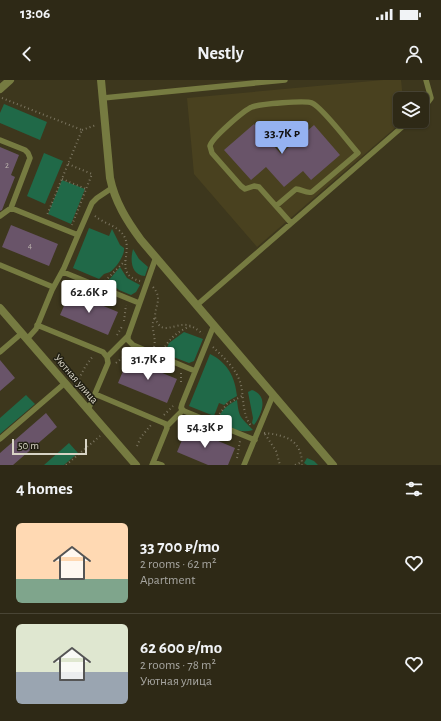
<!DOCTYPE html>
<meta charset="utf-8">
<style>
body{margin:0;font-family:"Alegreya Sans",sans-serif;background:#3a3523;color:#f1f3f6;height:100vh;display:flex;flex-direction:column;font-size:15px;white-space:nowrap}
*{box-sizing:border-box;margin:0}
p{font-size:13px;color:#a7a6a1}
.icon{flex:none;width:22px;height:22px;fill:none;stroke:currentColor;stroke-width:2;stroke-linecap:round;stroke-linejoin:round}
.map{position:relative;height:385px;overflow:hidden}
.panel{display:flex;flex-direction:column;background:#2e2916;flex:1}
.panel>*{flex:none}
.controls{position:absolute;left:393px;top:12px;display:grid;gap:8px}
.controls a{display:grid;place-items:center;width:36px;height:36px;border-radius:6px;background:#2e2916;box-shadow:0 1px 3px #0004,0 0 0 1px #494535;font-size:20px}
.scale{position:absolute;left:12px;bottom:10px;width:75px;box-sizing:border-box;padding-left:4px;border:2px solid #d8d4c5;border-top:0;font-size:11px;line-height:14px;white-space:nowrap;color:#d8d4c5;-webkit-text-stroke:3px #211f13;paint-order:stroke}
.price{position:absolute;translate:-50% -34px;padding:0 9px;border-radius:4px;background:#fff;color:#222;font-size:13px;line-height:26px;filter:drop-shadow(0 1px 2px #0008)}
.price::after{content:'';position:absolute;left:50%;top:24px;width:12px;height:9px;margin-left:-6px;background:inherit;clip-path:polygon(0 0,100% 0,50% 100%)}
.price.active{background:#95b2f1;color:#111}
ul{padding:0;list-style:none}
li{display:flex;align-items:center;gap:12px;height:100px;padding:0 16px}
li+li{border-top:1px solid #494535}
li span{display:grid;place-items:center;flex:none;width:112px;height:80px;border-radius:6px;color:#555}
li>.icon{margin-inline-start:auto}
span .icon{width:48px;height:48px;fill:#fffc;stroke-width:1}
li b{font-size:17px}
h2{display:flex;justify-content:space-between;align-items:center;height:48px;padding:0 16px;font-size:17px}
.status{display:flex;justify-content:space-between;align-items:center;height:28px;padding:0 20px;background:#2e2916;direction:ltr}
.status svg{height:11px;fill:currentColor}
header{display:flex;justify-content:space-between;align-items:center;height:52px;padding:0 16px;background:#2e2916;font-size:18px;font-weight:600}
.map>svg:first-child{display:block}
.built{fill:#49411f}
.green{fill:#206948}
.building{fill:#695469}
.lines{fill:none;stroke-linecap:round;stroke-linejoin:round}
.path{stroke:#7b7560;stroke-width:2;stroke-dasharray:1 3;stroke-linecap:butt}
.lane{stroke:#767b41;stroke-width:5.5}
.street{stroke:#767b41;stroke-width:8}
.labels{text-anchor:middle;dominant-baseline:central;stroke-width:3;stroke-linejoin:round;paint-order:stroke}
.number-label{font-size:9px;fill:#bcb4ae}
.street-label{font-size:11px;fill:#d8d4c5;stroke:#211f13}
</style>
<div class="status"><b>13:06</b><svg viewBox="0 0 49 12"><path d="M0 12V9h3v3zM5 12V6h3v6zM10 12V3h3v9zM15 12V0h3v12zM26 1h20v11H26zM47 4h2v5h-2z"/></svg></div>
<header><svg class="icon" aria-label="back" viewBox="0 0 24 24"><path d="M15 5l-7 7 7 7"/></svg>Nestly<svg class="icon" aria-label="person" viewBox="0 0 24 24"><circle cx="12" cy="8" r="4"/><path d="M4 21q1-7 8-7t8 7"/></svg></header>
<div class="map">
<svg width="441" height="385" viewBox="0 0 441 385">
<rect width="100%" height="100%" fill="#3d371d"/>
<path class="built" d="M 383,0 L 401,0 L 403,19 L 400,19 L 400,41 L 403,41 L 257,167 L 194,94 L 187,18 Z"/>
<path class="green" d="M 4,24 L 47,42 L 40,60 L 0,43 L 0,33 Z
M 44,73 L 63,81 L 45,124 L 27,116 Z
M 62,100 L 85,109 L 71,144 L 48,134 Z
M 89,148 L 109,156 L 112,149 L 120,165 L 124,168 C 125,175 116,188 110,192 C 108,193 106,193 104,194 L 99,199 L 73,188 Z
M 133,169 L 139,179 L 148,187 L 145,196 C 131,195 130,180 133,169 Z
M 120,187 L 127,198 L 140,205 L 136,212 L 131,215 L 119,210 L 108,201 Z
M 184,252 L 203,259 L 194,281 L 189,283 L 168,275 L 166,270 L 169,263 Z
M 210,274 C 228,283 235,297 237,316 L 230,320 L 224,325 L 219,323 L 214,336 L 189,326 Z
M 252,310 C 269,316 262,334 254,345 L 252,343 L 253,338 L 248,312 Z
M 26,315 L 35,324 L 0,354 L 0,338 Z
M 237,320 C 239,339 241,337 253,350 C 240,354 229,347 217,342 C 220,331 227,325 237,320 Z
M 69,363 L 78,373 L 64,385 L 44,385 Z
M 307,378 L 314,381 L 318,385 L 307,385 L 304,383 Z"/>
<path class="building" d="M 254,44 L 281,74 L 314,45 L 340,75 L 311,100 L 303,91 L 284,107 L 266,87 L 251,100 L 224,70 Z
M 0,67 L 19,75 L 11,95 L 15,97 L 2,130 L 0,131 Z
M 11,145 L 58,164 L 49,186 L 2,167 Z
M 70,212 L 118,232 L 108,255 L 60,235 Z
M 128,279 L 177,299 L 167,323 L 118,303 Z
M 0,280 L 15,298 L 0,311 Z
M 46,333 L 57,347 L 13,385 L 0,385 L 0,373 Z
M 187,348 L 235,368 L 228,385 L 208,385 L 177,372 Z"/>
<g class="lines">
<path class="path" d="M 2,18 L 82,50 L 47,135
M 82,50 L 96,45
M 68,84 L 92,94 L 72,145
M 62,99 L 86,109
M 95,136 C 104,144 120,146 125,158 C 132,174 114,194 140,201
M 105,201 L 125,181
M 153,207 C 163,219 155,225 155,237 C 161,257 174,243 187,245 C 193,246 198,250 203,254
M 124,241 L 126,225
M 117,255 L 123,245
M 154,267 C 157,256 149,247 155,237
M 213,267 C 224,278 237,289 241,305 C 244,319 242,335 252,347
M 163,270 C 169,259 179,250 191,246
M 116,283 L 129,272
M 181,293 L 181,305
M 79,299 L 85,287 L 93,276
M 164,335 L 173,326
M 217,337 L 227,324 L 242,316
M 264,353 C 286,355 302,360 302,385
M 265,354 L 276,371 L 280,385
M 137,366 L 141,357 L 151,345
M 237,378 L 240,361
M 66,385 L 100,356
M 295,385 L 302,382"/>
<path class="lane" d="M 103,18 L 285,0
M 422,30 L 431,18 L 426,0
M 0,60 L 25,70 L 28,73 L 30,78 L 11,128
M 276,126 L 296,109 C 302,109 306,114 312,112 L 358,73 C 349,63 322,27 312,23 C 306,20 259,24 252,27 C 244,30 211,59 210,66 L 212,73 L 241,106 L 245,109 L 254,106 L 259,107 L 291,143
M 0,136 L 11,128 L 78,155 L 64,188 L 52,210 L 36,249 L 27,259
M 78,155 L 92,123 L 97,118 L 112,108
M 156,177 L 128,256 L 128,260 L 133,265 L 195,291
M 0,185 L 53,207
M 63,192 L 139,223
M 197,225 L 409,41
M 37,245 L 103,272 L 107,277 L 108,283 L 88,330
M 214,245 L 182,324 L 181,328 L 184,331 L 255,360
M 0,272 L 22,253
M 107,277 L 128,256
M 95,314 L 166,344 L 167,348 L 152,385
M 167,346 L 183,330
M 0,359 L 65,303
M 153,382 L 162,385
M 244,385 L 273,315"/>
<path class="street" d="M 101,0 L 110,98 C 115,122 127,141 141,160 L 333,385
M 0,9 L 10,0
M 0,228 L 136,385"/>
</g>
<g class="labels">
<g class="number-label">
<text x="7" y="85">2</text>
<text x="30" y="165">4</text>
</g>
<g class="street-label">
<text transform="translate(76 299) rotate(49)">Уютная улица</text>
</g>
</g>
</svg>
<div class="controls">
<a><svg class="icon" aria-label="layers" viewBox="0 0 24 24"><path d="M12 4l9 5-9 5-9-5zM3 14l9 5 9-5"/></svg></a>
</div>
<div class="scale">50 m</div>
<b class="price active" style="left:282px;top:75px">33.7K ₽</b>
<b class="price" style="left:89px;top:234px">62.6K ₽</b>
<b class="price" style="left:148px;top:301px">31.7K ₽</b>
<b class="price" style="left:205px;top:369px">54.3K ₽</b>
</div>
<section class="panel">
<h2>4 homes<svg class="icon" aria-label="filters" viewBox="0 0 24 24"><path d="M4 7h16M4 17h16"/><circle cx="9" cy="7" r="2"/><circle cx="15" cy="17" r="2"/></svg></h2>
<ul>
<li><span style="background:linear-gradient(#ffd9b3 70%,#7fa58c 0)"><svg class="icon" aria-label="home" viewBox="0 0 24 24"><path d="M3 11l9-7 9 7M6 9v11h12V9"/></svg></span><div><b>33 700 ₽/mo</b><p>2 rooms · 62 m²</p><p>Apartment</p></div><svg class="icon" aria-label="heart" viewBox="0 0 24 24"><path d="M12 20l-8-8c-3-5 5-10 8-4 3-6 11-1 8 4z"/></svg></li>
<li><span style="background:linear-gradient(#dfe7d0 60%,#9aa5b1 0)"><svg class="icon" aria-label="home" viewBox="0 0 24 24"><path d="M3 11l9-7 9 7M6 9v11h12V9"/></svg></span><div><b>62 600 ₽/mo</b><p>2 rooms · 78 m²</p><p>Уютная улица</p></div><svg class="icon" aria-label="heart" viewBox="0 0 24 24"><path d="M12 20l-8-8c-3-5 5-10 8-4 3-6 11-1 8 4z"/></svg></li>
</ul>
</section>
